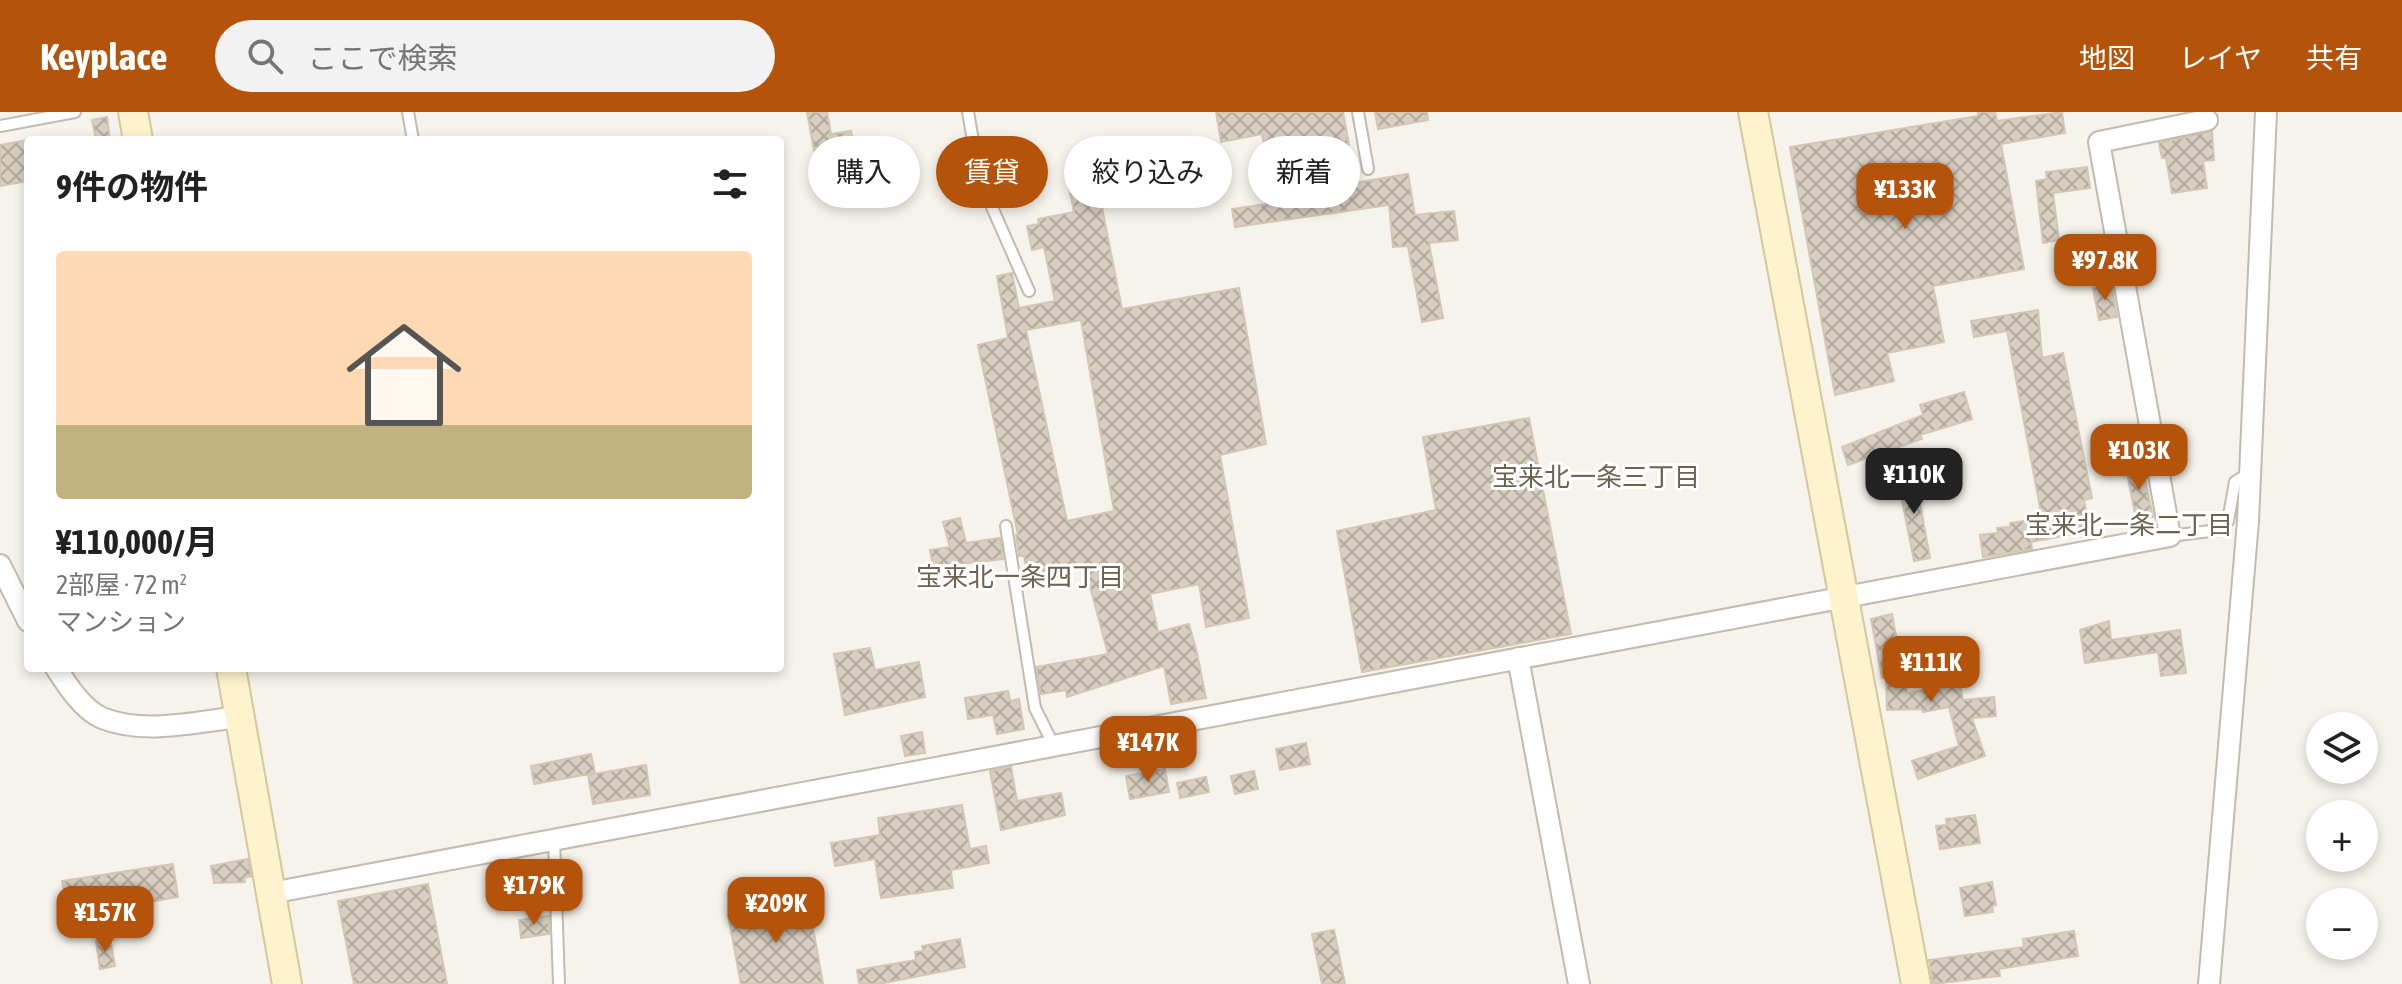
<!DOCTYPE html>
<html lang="ja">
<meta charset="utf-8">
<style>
body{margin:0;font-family:"Asap Condensed","Noto Sans JP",sans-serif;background:#f2f2f2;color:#222;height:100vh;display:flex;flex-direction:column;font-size:30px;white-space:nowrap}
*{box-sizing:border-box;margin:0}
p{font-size:26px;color:#767676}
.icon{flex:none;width:44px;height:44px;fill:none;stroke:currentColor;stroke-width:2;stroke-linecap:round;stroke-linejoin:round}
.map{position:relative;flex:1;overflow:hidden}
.side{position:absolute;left:24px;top:24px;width:760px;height:536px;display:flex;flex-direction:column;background:#fff;border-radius:8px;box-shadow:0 4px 12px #0003}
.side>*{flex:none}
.hud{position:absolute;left:808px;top:24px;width:760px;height:72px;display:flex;gap:16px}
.tools{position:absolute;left:2306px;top:600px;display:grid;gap:16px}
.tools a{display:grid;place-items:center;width:72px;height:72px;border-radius:50%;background:#fff;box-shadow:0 4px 12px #0003;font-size:40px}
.price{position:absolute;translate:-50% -68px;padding:0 18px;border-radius:16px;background:#b45309;color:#fff;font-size:26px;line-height:52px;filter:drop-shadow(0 2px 4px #0008)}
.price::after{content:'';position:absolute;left:50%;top:48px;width:24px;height:18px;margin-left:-12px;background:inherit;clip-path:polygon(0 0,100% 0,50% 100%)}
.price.on{background:#222;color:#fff}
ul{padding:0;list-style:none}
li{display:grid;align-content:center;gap:16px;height:424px;padding:0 32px}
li+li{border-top:2px solid #e0e0e0}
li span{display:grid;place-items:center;height:248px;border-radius:8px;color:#555}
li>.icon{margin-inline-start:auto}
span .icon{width:144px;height:144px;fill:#fffc;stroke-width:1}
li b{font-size:34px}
h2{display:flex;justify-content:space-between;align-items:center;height:96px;padding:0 32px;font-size:34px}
.chip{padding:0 28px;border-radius:36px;background:#fff;box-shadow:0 4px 12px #0003;font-size:28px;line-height:72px}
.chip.on{background:#b45309;color:#fff}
header{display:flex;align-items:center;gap:48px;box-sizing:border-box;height:112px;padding:0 40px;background:#b45309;color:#fff}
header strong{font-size:38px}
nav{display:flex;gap:44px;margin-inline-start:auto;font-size:28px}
.search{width:560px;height:72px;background:#f2f2f2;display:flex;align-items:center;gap:20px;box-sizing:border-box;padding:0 28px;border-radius:44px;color:#767676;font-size:30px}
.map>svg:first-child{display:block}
.building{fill:url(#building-cross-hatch);stroke:#d3c7b4;stroke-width:2;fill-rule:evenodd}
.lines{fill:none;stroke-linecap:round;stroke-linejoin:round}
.lane-casing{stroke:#c2bbae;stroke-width:14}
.street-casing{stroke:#c2bbae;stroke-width:24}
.secondary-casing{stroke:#d6c79b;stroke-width:32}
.lane{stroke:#fff;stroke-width:10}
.street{stroke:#fff;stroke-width:20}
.secondary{stroke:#fff3cd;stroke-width:28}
.labels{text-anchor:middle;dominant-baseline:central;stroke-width:6;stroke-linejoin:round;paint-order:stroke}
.neighbourhood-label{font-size:26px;fill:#6e6250;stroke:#fff}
</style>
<header>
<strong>Keyplace</strong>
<div class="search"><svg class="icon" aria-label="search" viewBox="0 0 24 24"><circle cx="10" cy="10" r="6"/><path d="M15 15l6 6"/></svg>ここで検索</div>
<nav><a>地図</a><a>レイヤ</a><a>共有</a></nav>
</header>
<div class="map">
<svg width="2402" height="872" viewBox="0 0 2402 872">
<defs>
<pattern id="building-cross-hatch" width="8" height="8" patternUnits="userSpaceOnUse" patternTransform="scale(2)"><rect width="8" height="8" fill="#d8cfc1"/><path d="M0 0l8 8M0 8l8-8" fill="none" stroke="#b1aa9e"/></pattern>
</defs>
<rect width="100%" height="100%" fill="#f6f3ec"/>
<path class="building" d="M 807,0 L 827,0 L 831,22 L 851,19 L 858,64 L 820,71 Z
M 1216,0 L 1343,0 L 1349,33 L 1344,34 L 1348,72 L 1408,62 L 1415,103 L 1454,99 L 1458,128 L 1429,131 L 1443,206 L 1422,210 L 1408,134 L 1393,135 L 1389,93 L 1235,115 L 1232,97 L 1300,87 L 1295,43 L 1267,48 L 1262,22 L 1221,30 Z
M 1375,0 L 1427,0 L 1428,8 L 1378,17 Z
M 1978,0 L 1995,0 L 1997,9 L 2062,0 L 2065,21 L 2001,32 L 2024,157 L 1933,174 L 1944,230 L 1887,241 L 1894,269 L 1835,283 L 1790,35 L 1978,4 Z
M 107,5 L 110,28 L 96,28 L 92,8 Z
M 2212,19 L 2214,48 L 2203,49 L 2207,76 L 2172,81 L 2166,46 L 2162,46 L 2159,31 Z
M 28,28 L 28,69 L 0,74 L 0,33 Z
M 1093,50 L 1122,197 L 1239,176 L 1266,332 L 1220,343 L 1249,506 L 1206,515 L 1199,472 L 1150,482 L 1158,520 L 1189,512 L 1197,541 L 1206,586 L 1171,592 L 1164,554 L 1067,585 L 1066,578 L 1041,582 L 1036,555 L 1108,542 L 1084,452 L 1028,464 L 1024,444 L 1019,444 L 1016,423 L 1018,423 L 978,233 L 1008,226 L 997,164 L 1012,161 L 1019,196 L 1055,189 L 1044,135 L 1032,138 L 1027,114 L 1039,112 L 1038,107 L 1074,100 L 1065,56 ZM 1081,208 L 1114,399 L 1067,409 L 1026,218 Z
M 2087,55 L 2090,76 L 2053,81 L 2059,128 L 2043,131 L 2036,69 L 2047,67 L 2046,60 Z
M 2111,173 L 2117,205 L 2099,208 L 2093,176 Z
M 2038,198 L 2042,246 L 2063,241 L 2092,386 L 2084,388 L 2090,419 L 2031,430 L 2032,437 L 1983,445 L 1980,423 L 1998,421 L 1997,416 L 2010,415 L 2010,411 L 2042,406 L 2007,219 L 1974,225 L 1971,209 Z
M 1964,280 L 1972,307 L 1920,323 L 1922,327 L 1848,353 L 1842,335 L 1923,303 L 1920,293 Z
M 1529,306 L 1571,522 L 1362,560 L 1337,419 L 1436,398 L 1423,325 Z
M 2142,352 L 2153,405 L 2136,407 L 2126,355 Z
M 1914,359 L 1930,446 L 1914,449 L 1897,363 Z
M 960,406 L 966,431 L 1000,426 L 1003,447 L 933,455 L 930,438 L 950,435 L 943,410 Z
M 1892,502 L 1907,581 L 1960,572 L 1963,588 L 1994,585 L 1996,604 L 1972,606 L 1985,644 L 1918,667 L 1912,649 L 1959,634 L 1949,595 L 1923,600 L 1922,597 L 1887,598 L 1886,565 L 1882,566 L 1871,507 Z
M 2109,509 L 2111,528 L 2180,518 L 2186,561 L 2161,564 L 2158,540 L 2085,551 L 2080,518 Z
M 870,536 L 875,558 L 919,550 L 925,585 L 845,603 L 834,542 Z
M 1008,579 L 1010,589 L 1019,587 L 1024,617 L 997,622 L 993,603 L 968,607 L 965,586 Z
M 922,620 L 925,641 L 905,644 L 901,624 Z
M 1306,631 L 1310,652 L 1280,658 L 1276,637 Z
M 591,642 L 595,661 L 534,672 L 531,654 Z
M 646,653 L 650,683 L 593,692 L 588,663 Z
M 1011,655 L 1017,689 L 1061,681 L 1065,703 L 1001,718 L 990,659 Z
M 1165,657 L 1169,680 L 1130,687 L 1126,664 Z
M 1254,659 L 1258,677 L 1235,682 L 1231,664 Z
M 1206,665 L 1209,680 L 1180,686 L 1177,671 Z
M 962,693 L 970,737 L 986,734 L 989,751 L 951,758 L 953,776 L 881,786 L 875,747 L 835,754 L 831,731 L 880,723 L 878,706 Z
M 1975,703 L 1980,731 L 1940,737 L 1936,714 L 1947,713 L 1946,707 Z
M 248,747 L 251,764 L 244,766 L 245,770 L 214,771 L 211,754 Z
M 173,752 L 178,785 L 69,804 L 62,769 Z
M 1992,770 L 1996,793 L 1992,794 L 1993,800 L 1965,804 L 1960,776 Z
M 428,772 L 447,872 L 354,872 L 338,789 Z
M 808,787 L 823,872 L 741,872 L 728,803 Z
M 549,804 L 549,822 L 521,826 L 519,808 Z
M 1334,818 L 1345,872 L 1322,872 L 1312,822 Z
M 2074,819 L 2078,844 L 1999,857 L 2000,864 L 1933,872 L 1929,848 L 2024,835 L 2023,827 Z
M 110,826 L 115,854 L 100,857 L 96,829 Z
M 960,827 L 965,855 L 879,872 L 859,872 L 857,858 L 916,848 L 915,840 L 923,839 L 922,834 Z"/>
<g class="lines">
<g class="lane-casing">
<path id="lane" d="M 408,0 L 413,28
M 968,0 L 980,68 L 1029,179
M 1358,0 L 1368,57
M 0,14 L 75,0
M 1006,414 L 1035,596 L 1054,634
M 2170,424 L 2218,418 L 2228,409 L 2235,370 L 2249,361
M 554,728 L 559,872"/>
</g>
<g class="street-casing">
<path id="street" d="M 0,453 L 28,509
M 1518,546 L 1579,872
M 56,556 C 67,573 83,598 102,606 C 144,623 196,610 239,605
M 271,781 L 2170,424 L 2099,30 L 2207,8
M 2209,872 L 2248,409 L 2266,0"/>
</g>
<g class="secondary-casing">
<path id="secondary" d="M 133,0 L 138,28
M 1753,0 L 1916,872
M 231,556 L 287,872"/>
</g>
<use href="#lane" class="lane"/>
<use href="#street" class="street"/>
<use href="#secondary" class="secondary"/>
</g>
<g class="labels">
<g class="neighbourhood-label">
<text x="1596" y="365">宝来北一条三丁目</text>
<text x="2129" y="413">宝来北一条二丁目</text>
<text x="1020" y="465">宝来北一条四丁目</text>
</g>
</g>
</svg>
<div class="tools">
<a><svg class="icon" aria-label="layers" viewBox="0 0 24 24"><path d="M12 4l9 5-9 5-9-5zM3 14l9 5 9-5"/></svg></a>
<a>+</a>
<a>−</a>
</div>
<b class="price" style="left:1905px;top:119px">¥133K</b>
<b class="price" style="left:2105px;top:190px">¥97.8K</b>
<b class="price" style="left:2139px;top:380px">¥103K</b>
<b class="price on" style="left:1914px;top:404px">¥110K</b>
<b class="price" style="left:1931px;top:592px">¥111K</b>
<b class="price" style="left:1148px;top:672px">¥147K</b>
<b class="price" style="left:534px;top:815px">¥179K</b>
<b class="price" style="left:776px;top:833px">¥209K</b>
<b class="price" style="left:105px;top:842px">¥157K</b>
<div class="hud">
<a class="chip">購入</a>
<a class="chip on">賃貸</a>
<a class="chip">絞り込み</a>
<a class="chip">新着</a>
</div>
<section class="side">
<h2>9件の物件<svg class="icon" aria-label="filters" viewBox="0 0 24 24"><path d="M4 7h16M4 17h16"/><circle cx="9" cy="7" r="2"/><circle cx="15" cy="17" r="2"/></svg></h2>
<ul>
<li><span style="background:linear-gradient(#ffd9b3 70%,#c2b280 0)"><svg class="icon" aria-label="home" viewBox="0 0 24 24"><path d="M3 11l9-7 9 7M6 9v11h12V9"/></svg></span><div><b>¥110,000/月</b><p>2部屋 · 72 m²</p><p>マンション</p></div></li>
</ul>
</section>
</div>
